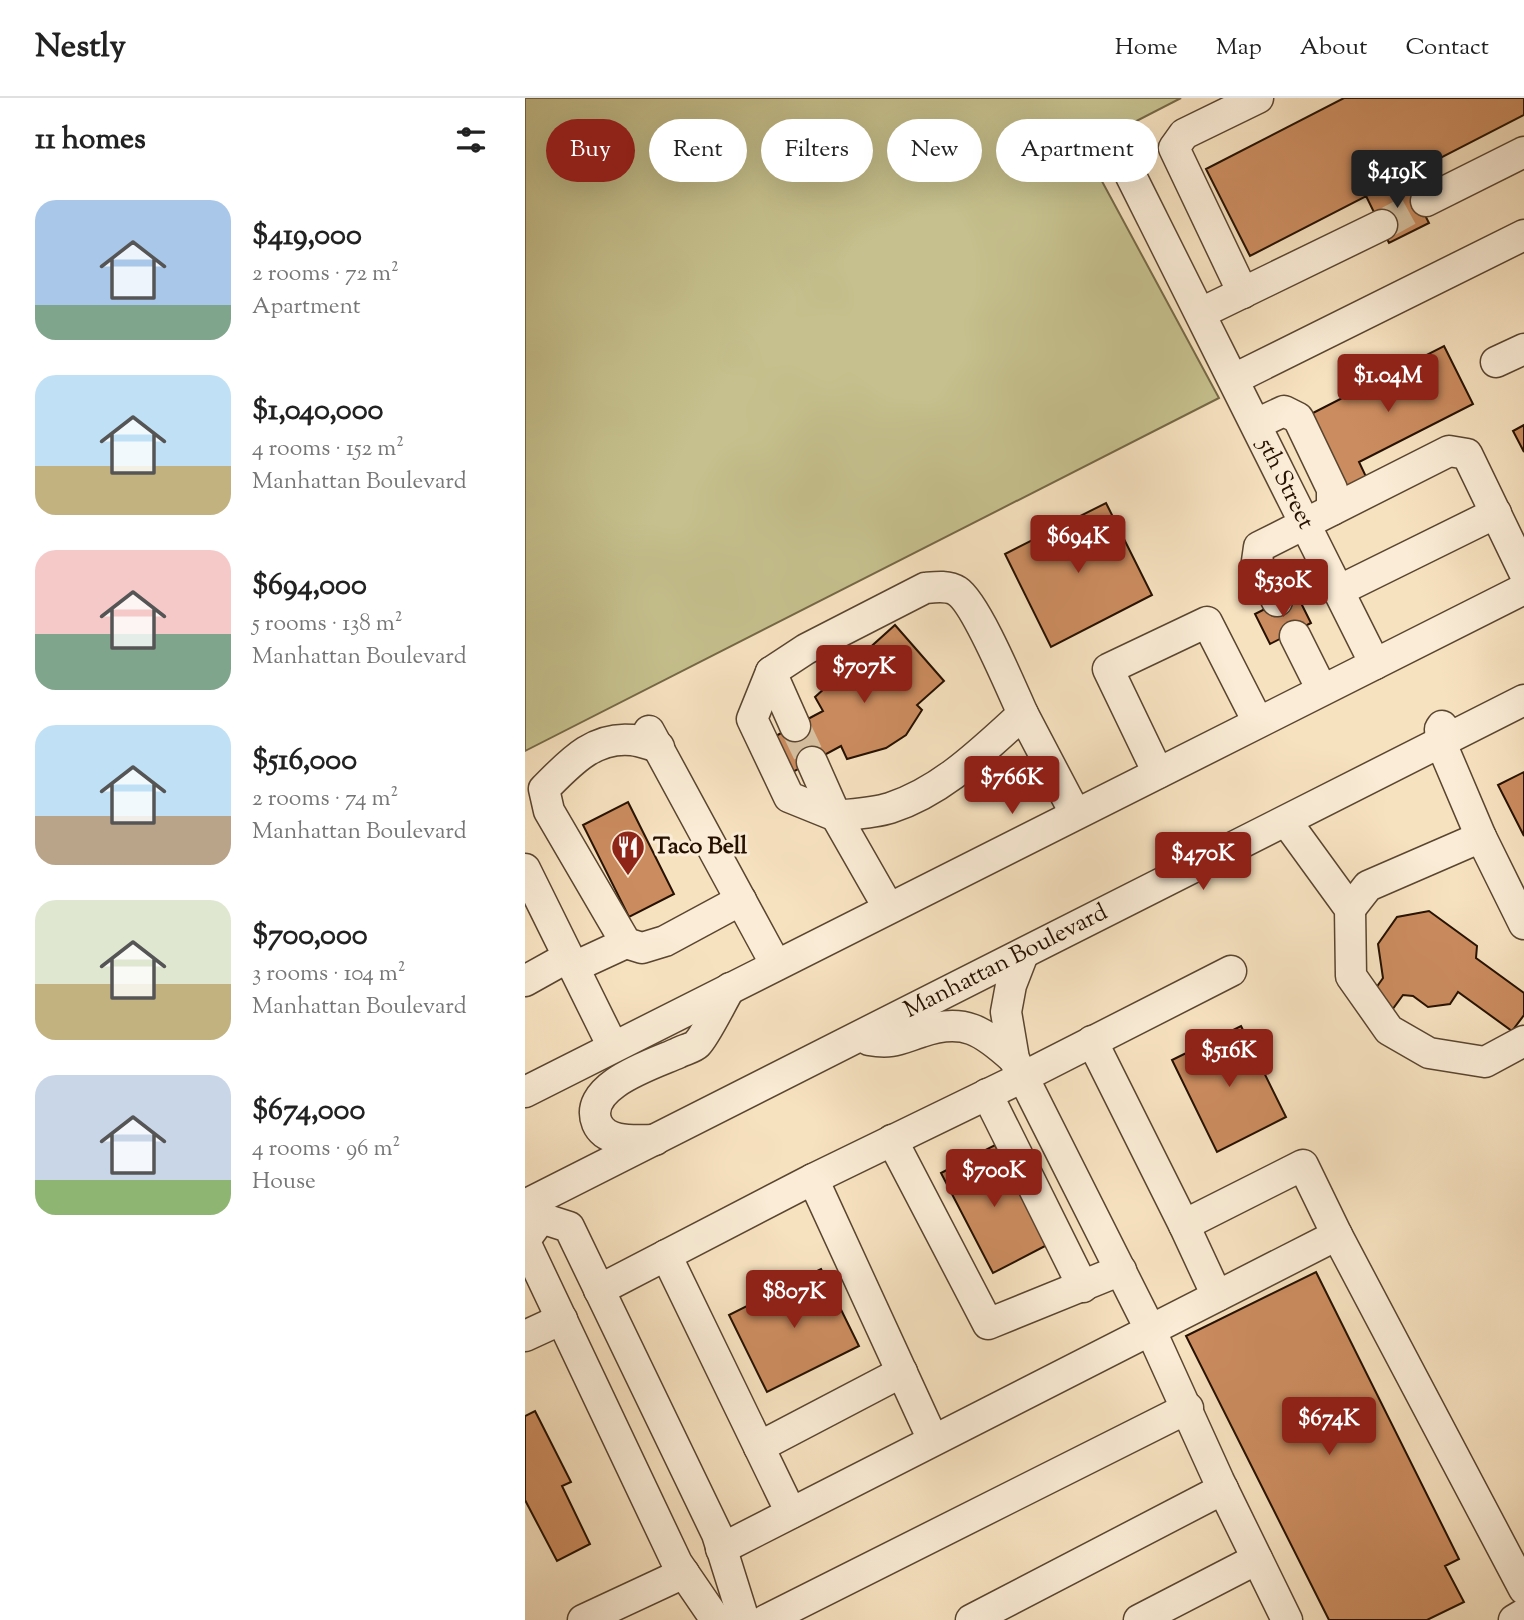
<!DOCTYPE html>
<meta charset="utf-8">
<style>
body{margin:0;font-family:"Sorts Mill Goudy",serif;background:#f6f6f6;color:#222;height:100vh;display:flex;flex-direction:column;font-size:26px;white-space:nowrap}
*{box-sizing:border-box;margin:0}
p{font-size:23px;color:#767676}
.icon{flex:none;width:38px;height:38px;fill:none;stroke:currentColor;stroke-width:2;stroke-linecap:round;stroke-linejoin:round}
.map{position:relative;flex:1;overflow:hidden}
.side{display:flex;flex-direction:column;background:#fff;width:525px}
.side>*{flex:none}
.guide{position:absolute;left:21px;top:21px;width:665px;height:63px;display:flex;gap:14px}
.price{position:absolute;translate:-50% -60px;padding:0 16px;border-radius:7px;background:#8f2418;color:#fff;font-size:23px;line-height:46px;filter:drop-shadow(0 2px 4px #0008)}
.price::after{content:'';position:absolute;left:50%;top:42px;width:21px;height:16px;margin-left:-10px;background:inherit;clip-path:polygon(0 0,100% 0,50% 100%)}
.price.selected{background:#222;color:#fff}
ul{padding:0;list-style:none}
li{display:flex;align-items:center;gap:21px;height:175px;padding:0 35px}
li span{display:grid;place-items:center;flex:none;width:196px;height:140px;border-radius:21px;color:#555}
li>.icon{margin-inline-start:auto}
span .icon{width:84px;height:84px;fill:#fffc;stroke-width:1}
li b{font-size:30px}
h2{display:flex;justify-content:space-between;align-items:center;height:84px;padding:0 35px;font-size:30px}
.tag{padding:0 24px;border-radius:32px;background:#fff;box-shadow:0 7px 28px #0002;font-size:24px;line-height:63px}
.tag.selected{background:#8f2418;color:#fff}
header{display:flex;align-items:center;gap:42px;box-sizing:border-box;height:98px;padding:0 35px;background:#fff;border-bottom:2px solid #e0e0e0}
header strong{font-size:33px}
nav{display:flex;gap:38px;margin-inline-start:auto;font-size:24px}
main{display:flex;flex:1;min-height:0}
.map>svg:first-child{display:block}
.green{fill:#c5c08d;stroke:#766846;stroke-width:2}
.building{fill:#cb8c5f;stroke:#261100;stroke-width:2}
.lines{fill:none;stroke-linecap:round;stroke-linejoin:round}
.minor-tunnel{stroke:#d8c3a3;stroke-width:30;stroke-dasharray:30 15;stroke-linecap:butt}
.minor-casing{stroke:#5a4530;stroke-width:33}
.minor{stroke:#faecd6;stroke-width:30}
.labels{text-anchor:middle;dominant-baseline:central;stroke-width:6;stroke-linejoin:round;paint-order:stroke}
.street-label{font-size:24px;fill:#261100;stroke:#faecd6}
.poi-label{font-size:24px;font-weight:bold;fill:#261100;stroke:#faecd6;text-anchor:start}
</style>
<header>
<strong>Nestly</strong>
<nav><a>Home</a><a>Map</a><a>About</a><a>Contact</a></nav>
</header>
<main>
<section class="side">
<h2>11 homes<svg class="icon" aria-label="filters" viewBox="0 0 24 24"><path d="M4 7h16M4 17h16"/><circle cx="9" cy="7" r="2"/><circle cx="15" cy="17" r="2"/></svg></h2>
<ul>
<li><span style="background:linear-gradient(#a9c7e8 75%,#7fa58c 0)"><svg class="icon" aria-label="home" viewBox="0 0 24 24"><path d="M3 11l9-7 9 7M6 9v11h12V9"/></svg></span><div><b>$419,000</b><p>2 rooms · 72 m²</p><p>Apartment</p></div></li>
<li><span style="background:linear-gradient(#bfe0f5 65%,#c2b280 0)"><svg class="icon" aria-label="home" viewBox="0 0 24 24"><path d="M3 11l9-7 9 7M6 9v11h12V9"/></svg></span><div><b>$1,040,000</b><p>4 rooms · 152 m²</p><p>Manhattan Boulevard</p></div></li>
<li><span style="background:linear-gradient(#f6c9c9 60%,#7fa58c 0)"><svg class="icon" aria-label="home" viewBox="0 0 24 24"><path d="M3 11l9-7 9 7M6 9v11h12V9"/></svg></span><div><b>$694,000</b><p>5 rooms · 138 m²</p><p>Manhattan Boulevard</p></div></li>
<li><span style="background:linear-gradient(#bfe0f5 65%,#b9a48a 0)"><svg class="icon" aria-label="home" viewBox="0 0 24 24"><path d="M3 11l9-7 9 7M6 9v11h12V9"/></svg></span><div><b>$516,000</b><p>2 rooms · 74 m²</p><p>Manhattan Boulevard</p></div></li>
<li><span style="background:linear-gradient(#dfe7d0 60%,#c2b280 0)"><svg class="icon" aria-label="home" viewBox="0 0 24 24"><path d="M3 11l9-7 9 7M6 9v11h12V9"/></svg></span><div><b>$700,000</b><p>3 rooms · 104 m²</p><p>Manhattan Boulevard</p></div></li>
<li><span style="background:linear-gradient(#c9d6e8 75%,#8fb573 0)"><svg class="icon" aria-label="home" viewBox="0 0 24 24"><path d="M3 11l9-7 9 7M6 9v11h12V9"/></svg></span><div><b>$674,000</b><p>4 rooms · 96 m²</p><p>House</p></div></li>
</ul>
</section>
<div class="map">
<svg width="999" height="1522" viewBox="0 0 999 1522">
<rect width="100%" height="100%" fill="#f7e2c0"/>
<filter id="stains"><feTurbulence type="fractalNoise" baseFrequency=".00286" numOctaves="4"/><feColorMatrix values="0 0 0 0 .2 0 0 0 0 .09 0 0 0 0 .02 0 0 0 .5 -.17"/></filter>
<radialGradient id="worn" r=".72"><stop offset=".6" stop-color="#630" stop-opacity="0"/><stop offset="1" stop-color="#630" stop-opacity=".3"/></radialGradient>
<path class="green" d="M 0,0 L 656,0 L 559,50 L 694,300 L 0,653 Z"/>
<path class="building" d="M 819,0 L 999,0 L 999,17 L 725,158 L 681,71 Z
M 880,78 L 904,125 L 864,145 L 841,98 Z
M 919,248 L 948,306 L 834,364 L 845,387 L 822,399 L 782,318 Z
M 999,327 L 999,354 L 988,333 Z
M 581,405 L 627,497 L 526,549 L 480,456 Z
M 771,495 L 786,525 L 745,546 L 730,516 Z
M 370,527 L 419,583 L 392,607 L 397,612 L 381,637 L 361,650 L 322,661 L 316,648 L 264,676 L 245,641 L 298,613 L 290,599 Z
M 999,674 L 999,738 L 973,687 Z
M 103,704 L 149,796 L 104,819 L 58,727 Z
M 904,813 L 952,848 L 951,860 L 999,895 L 999,917 L 987,933 L 933,894 L 925,906 L 903,909 L 888,898 L 878,897 L 867,912 L 846,897 L 858,880 L 853,846 L 872,819 Z
M 716,928 L 761,1019 L 692,1054 L 647,962 Z
M 470,1047 L 522,1147 L 468,1175 L 416,1075 Z
M 296,1171 L 334,1248 L 242,1294 L 204,1217 Z
M 791,1174 L 934,1461 L 920,1468 L 939,1504 L 902,1522 L 804,1522 L 661,1238 Z
M 10,1313 L 46,1384 L 37,1388 L 65,1446 L 32,1463 L 0,1402 L 0,1318 Z"/>
<g class="lines">
<path class="minor-tunnel" d="M 857,127 L 901,103
M 270,628 L 287,664"/>
<g class="minor-casing">
<g id="minor">
<path id="s1" d="M 591,48 L 850,566"/>
<path d="M 901,103 L 999,54"/>
<path d="M 718,195 L 649,50 L 659,36 L 733,0"/>
<path d="M 676,215 L 857,127"/>
<path d="M 971,264 L 999,251"/>
<path d="M 709,281 L 999,137"/>
<path d="M 731,326 L 759,313 L 773,320 L 807,391 L 807,412"/>
<path d="M 813,493 L 971,415"/>
<path d="M 752,503 L 732,463 L 734,449 L 924,353 L 942,356 L 999,474"/>
<path d="M 770,538 L 797,592"/>
<path d="M 246,574 L 270,628"/>
<path d="M 917,628 L 915,631 L 916,645 L 956,739 L 999,826"/>
<path d="M 124,633 L 251,867"/>
<path d="M 134,649 C 125,647 116,643 107,642 C 68,638 44,666 19,691 L 24,713 L 101,845 L 117,850 L 140,843 L 216,802"/>
<path d="M 287,664 L 311,718"/>
<path d="M 633,675 L 583,571 L 682,524 L 733,624"/>
<path d="M 311,718 L 264,699 L 227,621 L 246,574 L 281,551 L 400,490 C 410,489 423,487 432,493 C 451,505 487,592 498,616"/>
<path d="M 761,723 L 825,811 L 826,878 L 864,932 L 904,955 L 960,964 L 999,943"/>
<path d="M 0,771 L 88,949"/>
<path d="M 363,809 L 311,718 C 329,716 349,715 365,710 C 418,693 458,652 498,616 L 550,715"/>
<path d="M 825,811 L 843,788 L 956,739"/>
<path d="M 498,856 L 486,887 L 481,914 L 489,961 L 625,1231 L 694,1383 L 762,1522"/>
<path d="M 49,869 L 101,845"/>
<path d="M 0,883 L 43,859"/>
<path d="M 344,942 C 368,946 374,941 396,934 C 439,919 458,933 489,961"/>
<path d="M 0,994 L 999,491"/>
<path d="M 462,996 L 558,1189"/>
<path d="M 130,1042 C 111,1042 81,1046 72,1025 C 57,988 128,966 153,955 C 158,952 168,950 172,946 C 181,937 197,903 205,890"/>
<path d="M 367,1042 L 463,1226 L 596,1172"/>
<path d="M 288,1081 L 498,979 L 706,873"/>
<path id="s2" d="M 0,1107 L 999,602"/>
<path d="M 659,1127 L 692,1198"/>
<path d="M 812,1137 L 999,1491"/>
<path d="M 0,1142 L 16,1120 L 44,1129 L 192,1436 L 219,1522"/>
<path d="M 0,1144 L 152,1465 L 191,1522"/>
<path d="M 141,1157 L 266,1415"/>
<path d="M 74,1192 L 288,1081 L 408,1342"/>
<path d="M 0,1238 L 37,1221"/>
<path d="M 234,1349 L 377,1274"/>
<path d="M 196,1451 L 812,1137 L 778,1067 L 659,1127 L 567,943"/>
<path d="M 58,1522 L 159,1475"/>
<path d="M 241,1522 L 663,1310"/>
<path d="M 446,1522 L 698,1391"/>
<path d="M 614,1522 L 732,1461"/>
<path d="M 989,1522 L 999,1516"/>
</g>
</g>
<use href="#minor" class="minor"/>
</g>
<defs>
<g id="restaurant-pin" transform="scale(1.75)"><path d="M0 17L-7.5 6A9.5 9.5 0 1 1 7.5 6Z" fill="#8f2418" stroke="#faecd6"/><path d="M-5-6h1v4h1v-4h1v4h1v-4h1v5L-1.5 .5V6h-2V.5L-5-1ZM5-6V6H3V1.5H1.5Q1.5-4 5-6Z" fill="#fff"/></g>
</defs>
<g fill-rule="evenodd">
<use href="#restaurant-pin" x="103" y="749"/>
</g>
<g class="labels">
<g class="street-label">
<text stroke="none"><textPath href="#s1" startOffset="378">5th Street</textPath></text>
<text stroke="none"><textPath href="#s2" startOffset="539">Manhattan Boulevard</textPath></text>
</g>
<g class="poi-label">
<text x="128" y="749">Taco Bell</text>
</g>
</g>
<rect width="100%" height="100%" filter="url(#stains)"/>
<rect width="100%" height="100%" fill="url(#worn)"/>
</svg>
<b class="price selected" style="left:872px;top:112px">$419K</b>
<b class="price" style="left:863px;top:316px">$1.04M</b>
<b class="price" style="left:553px;top:477px">$694K</b>
<b class="price" style="left:758px;top:521px">$530K</b>
<b class="price" style="left:339px;top:607px">$707K</b>
<b class="price" style="left:487px;top:718px">$766K</b>
<b class="price" style="left:678px;top:794px">$470K</b>
<b class="price" style="left:704px;top:991px">$516K</b>
<b class="price" style="left:469px;top:1111px">$700K</b>
<b class="price" style="left:269px;top:1232px">$807K</b>
<b class="price" style="left:804px;top:1359px">$674K</b>
<div class="guide">
<a class="tag selected">Buy</a>
<a class="tag">Rent</a>
<a class="tag">Filters</a>
<a class="tag">New</a>
<a class="tag">Apartment</a>
</div>
</div>
</main>
